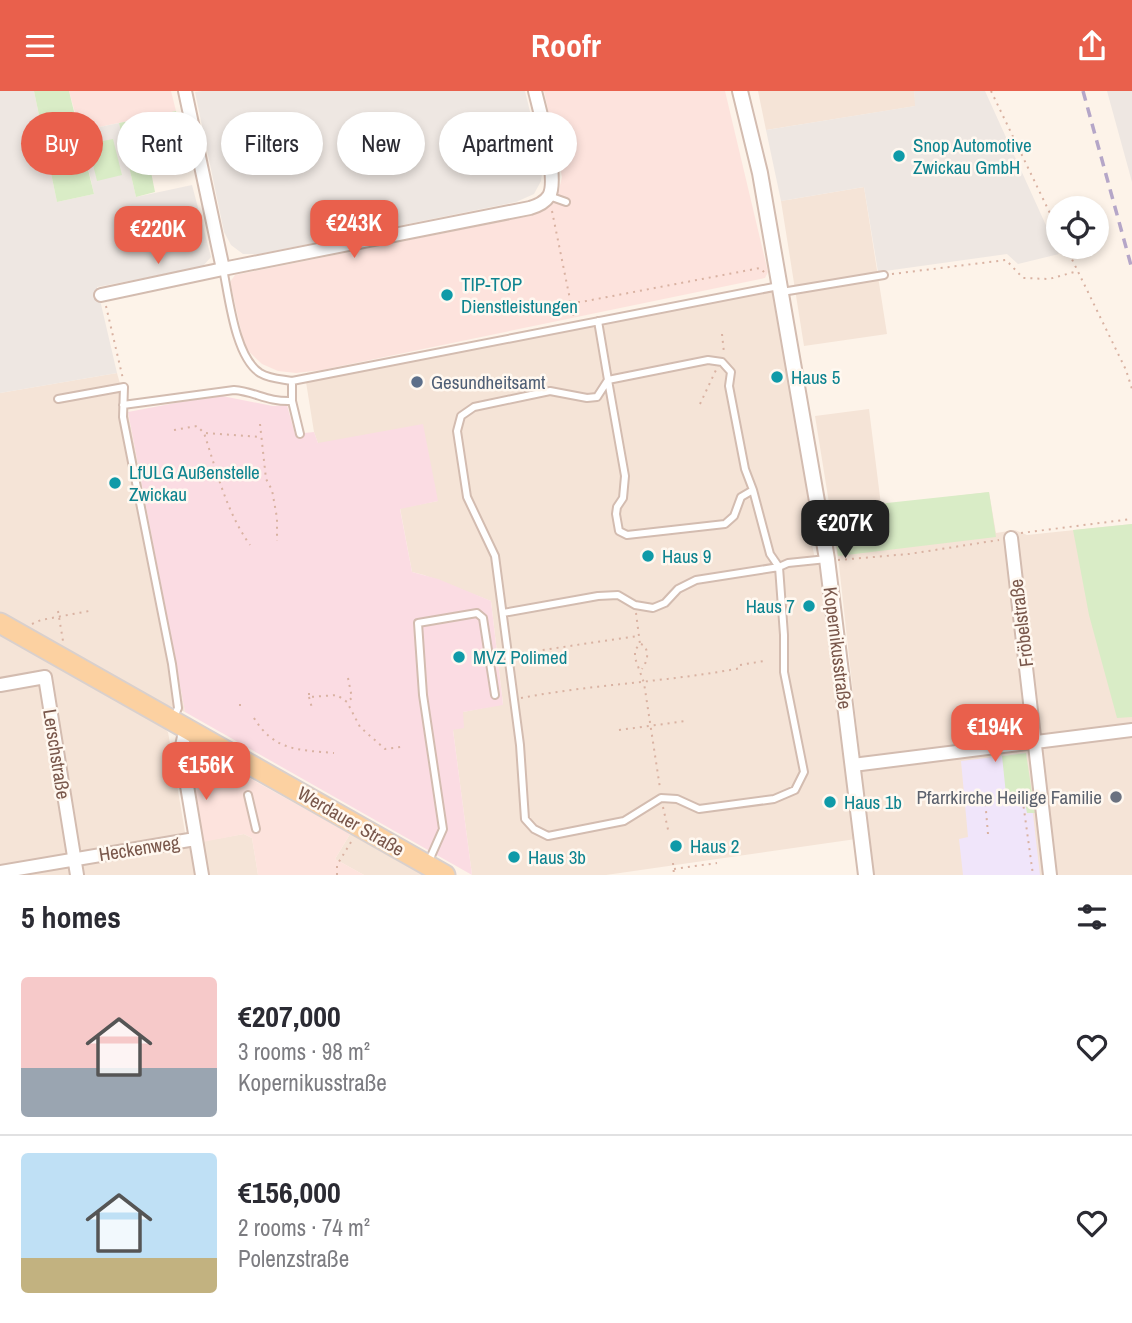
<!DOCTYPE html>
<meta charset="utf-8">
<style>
body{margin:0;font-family:"Archivo Narrow",sans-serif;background:#f7f7f7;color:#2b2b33;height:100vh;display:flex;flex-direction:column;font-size:26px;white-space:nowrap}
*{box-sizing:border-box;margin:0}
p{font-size:23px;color:#7c7c81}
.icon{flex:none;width:38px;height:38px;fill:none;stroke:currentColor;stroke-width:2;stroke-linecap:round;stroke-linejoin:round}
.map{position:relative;height:784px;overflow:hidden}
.drawer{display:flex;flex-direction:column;background:#fff;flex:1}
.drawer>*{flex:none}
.top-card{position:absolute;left:21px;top:21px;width:700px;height:63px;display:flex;gap:14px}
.fabs{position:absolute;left:1046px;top:105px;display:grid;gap:14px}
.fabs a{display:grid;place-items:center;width:63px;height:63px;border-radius:50%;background:#fff;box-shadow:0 4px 10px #0003;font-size:35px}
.price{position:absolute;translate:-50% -60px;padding:0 16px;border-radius:14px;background:#e9604c;color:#fff;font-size:23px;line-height:46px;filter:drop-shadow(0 2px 4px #0008)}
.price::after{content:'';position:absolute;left:50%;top:42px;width:21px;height:16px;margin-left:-10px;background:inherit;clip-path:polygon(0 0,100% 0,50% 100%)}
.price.current{background:#222;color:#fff}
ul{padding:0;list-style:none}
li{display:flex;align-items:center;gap:21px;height:175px;padding:0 21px}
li+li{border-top:2px solid #e1e1e2}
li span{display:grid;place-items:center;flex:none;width:196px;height:140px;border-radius:7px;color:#555}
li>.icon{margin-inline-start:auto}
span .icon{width:84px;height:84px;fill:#fffc;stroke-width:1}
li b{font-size:30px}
h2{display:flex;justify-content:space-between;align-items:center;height:84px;padding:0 21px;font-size:30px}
.chip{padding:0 24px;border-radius:32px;background:#fff;box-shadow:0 4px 10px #0003;font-size:24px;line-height:63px}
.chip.current{background:#e9604c;color:#fff}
header{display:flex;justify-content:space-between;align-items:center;height:91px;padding:0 21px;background:#e9604c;color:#fff;font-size:32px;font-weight:800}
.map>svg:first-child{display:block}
.residential{fill:#f5e4d7}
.commercial{fill:#fde3dd}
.industrial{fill:#eee7e2}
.education{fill:#f0e5fa}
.medical{fill:#fbdce3}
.green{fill:#d9ecc6}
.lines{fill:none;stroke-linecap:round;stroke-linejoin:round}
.service-casing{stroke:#d3bcb0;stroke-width:10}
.minor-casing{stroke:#d3bcb0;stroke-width:16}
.tertiary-casing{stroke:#d3bcb0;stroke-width:18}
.primary-casing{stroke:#d9d0cd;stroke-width:23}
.path{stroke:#d9b2a2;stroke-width:2;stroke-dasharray:2 5;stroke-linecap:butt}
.service{stroke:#fff;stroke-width:6}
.minor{stroke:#fff;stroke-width:12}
.tertiary{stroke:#fff;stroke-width:14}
.primary{stroke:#fcd1a1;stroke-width:19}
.rail{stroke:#b5a6c8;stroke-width:3.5;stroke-dasharray:10 7;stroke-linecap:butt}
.culture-dot{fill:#0f9aa8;stroke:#fff8f0;stroke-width:2.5}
.service-dot{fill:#5c6f8a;stroke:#fff8f0;stroke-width:2.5}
.worship-dot{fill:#6b7280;stroke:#fff8f0;stroke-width:2.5}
.labels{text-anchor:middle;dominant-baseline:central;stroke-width:5;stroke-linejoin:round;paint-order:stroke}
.culture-label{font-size:19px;fill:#0d838f;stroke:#fff8f0;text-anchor:start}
.service-label{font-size:19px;fill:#4e5e75;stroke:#fff8f0;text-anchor:start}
.street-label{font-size:19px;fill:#79574b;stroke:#fff8f0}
.worship-label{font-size:19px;fill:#5b616d;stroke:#fff8f0;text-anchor:end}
</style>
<header><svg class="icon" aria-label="menu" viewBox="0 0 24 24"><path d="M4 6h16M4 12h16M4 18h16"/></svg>Roofr<svg class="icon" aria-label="share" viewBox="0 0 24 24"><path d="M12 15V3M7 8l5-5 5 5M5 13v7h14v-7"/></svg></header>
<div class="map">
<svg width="1132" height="784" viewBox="0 0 1132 784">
<rect width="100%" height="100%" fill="#fdf3e9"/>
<path class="residential" d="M 758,0 L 914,0 L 916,15 L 766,39 Z
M 864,96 L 887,243 L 804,255 L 781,110 Z
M 772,200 L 815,447 L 812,454 L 815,468 L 821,476 L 856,748 L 606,784 L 472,784 L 453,639 L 463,621 L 503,613 L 491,510 L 424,484 L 412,481 L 400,417 L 438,410 L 318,352 L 314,341 L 306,291 Z
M 117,282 L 128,321 L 185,621 L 159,611 L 0,522 L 0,302 Z
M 869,318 L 881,414 L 989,401 L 996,442 L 1015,439 L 1027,444 L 1132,433 L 1132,784 L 873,784 L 839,474 L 815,325 Z
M 0,540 L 158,631 L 168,641 L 187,753 L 244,743 L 252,747 L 258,784 L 0,784 Z
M 350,743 L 423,784 L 364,784 L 335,768 Z"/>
<path class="commercial" d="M 69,0 L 171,0 L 176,20 L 80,40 Z
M 544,0 L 725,0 L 768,181 L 765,187 L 322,279 L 296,282 L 278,280 L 262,273 L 245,257 L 230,191 L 235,184 L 534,124 L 548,115 L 559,99 L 562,86 Z
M 196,657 L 350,743 L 335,768 L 364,784 L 258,784 L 252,747 L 244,743 L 203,751 L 189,666 Z"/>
<path class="industrial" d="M 0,0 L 34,0 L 57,111 L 94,103 L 80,40 L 119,32 L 136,106 L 192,94 L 211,166 L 202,176 L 97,196 L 117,282 L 0,302 Z
M 202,0 L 525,0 L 543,74 L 541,90 L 534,103 L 516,111 L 259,163 L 243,163 L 231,154 L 224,141 L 195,1 Z
M 914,0 L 985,0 L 1059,163 L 1018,173 L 1007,163 L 878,181 L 864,96 L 781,110 L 766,39 L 915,15 Z
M 1107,0 L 1132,0 L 1132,91 Z"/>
<path class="education" d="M 1026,662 L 1040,784 L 963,784 L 959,748 L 968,746 L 961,670 Z"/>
<path class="medical" d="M 217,304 L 273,315 L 287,314 L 295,343 L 314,341 L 318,352 L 423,333 L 438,410 L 400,418 L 412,481 L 438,488 L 491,510 L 503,614 L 463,621 L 464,637 L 453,639 L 472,784 L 185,621 L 128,321 Z"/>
<path class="green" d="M 34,0 L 69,0 L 94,103 L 57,111 Z
M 176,20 L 179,33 L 143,41 L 155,101 L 136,106 L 119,32 Z
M 113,48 L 122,84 L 97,90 L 88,53 Z
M 989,401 L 996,446 L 838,465 L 831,418 Z
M 1132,433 L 1132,626 L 1117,627 L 1089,524 L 1073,439 Z
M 1026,662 L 1035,722 L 1027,722 L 1023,702 L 1006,703 L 1002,665 Z"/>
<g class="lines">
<g class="service-casing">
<path id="service" d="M 549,105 L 566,111
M 223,178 C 229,206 235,266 260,282 C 270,288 281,288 292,290 L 779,195
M 782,201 L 884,184
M 598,230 L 608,289 L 597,306 L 587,307 L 550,300 L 474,316 L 461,325 L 457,340 L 467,406 L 495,465 L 520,654 L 525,728 L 534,738 L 548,745 L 624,730 L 661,707 L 677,708 L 699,718 L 774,708 L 795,699 L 804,681 L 784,581 L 784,544 L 779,476 L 770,463 L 753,399 L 745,378 L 729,295 L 731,281 L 722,271 L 708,269 L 608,289 L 625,385 L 623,407 L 617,416 L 616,423 L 619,440 L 627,444 L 725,433 L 734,425 L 741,406 L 753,399
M 292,290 L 292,310 L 300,343
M 58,308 L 124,296 L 123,326 L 172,573 L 178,617 L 173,628
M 123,314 L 234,299 C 257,301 266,311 292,310
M 503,522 L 598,505 L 618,504 L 635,514 L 653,517 L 665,512 L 678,498 L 696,489 L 779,476 L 788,472 L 827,468
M 248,704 L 256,738
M 428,772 L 443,738 L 423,604 L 418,532 L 477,522 L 483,527 L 495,604"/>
</g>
<g class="minor-casing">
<path id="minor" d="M 185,0 L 223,178 L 530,117 C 537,115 545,111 549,105 C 559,88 540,21 535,0
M 101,204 L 223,178
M 1011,447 L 1050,784
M 0,594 L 45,586 L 77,784
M 186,637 L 181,659 L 202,784
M 853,674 L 1132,639
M 0,781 L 195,748"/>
</g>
<g class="tertiary-casing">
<path id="tertiary" d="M 740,0 L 760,82 L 827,468 L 866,784"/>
</g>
<g class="primary-casing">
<path id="primary" d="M 0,532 L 445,784"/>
</g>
<path class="path" d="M 991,0 L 1059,141
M 552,120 L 574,228
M 1066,156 L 1126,279 L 1132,298
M 892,183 L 1006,169 L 1023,187 L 1049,188 L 1078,180
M 571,211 L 581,211 L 760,177 L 764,181
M 106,215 L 123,288
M 722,243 L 724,262
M 700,313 L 716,279
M 260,333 L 266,388 L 272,399 L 277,427 L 277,450
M 174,339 L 197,335 L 204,342 C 217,381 226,420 250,454
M 206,342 L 260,346
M 1021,442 L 1132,428
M 838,469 L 909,463 L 999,449
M 58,520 L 63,550
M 636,522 L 640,553 L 635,559 L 635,567 L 644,592 L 660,697
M 32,533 L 41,529 L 89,520
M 641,553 L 645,555 C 649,565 647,570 642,578
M 515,563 L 638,545
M 740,574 L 764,570
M 348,587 L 352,607 L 348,610
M 309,602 L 309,606 L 337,604 L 347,611 L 360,636 L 385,658 L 401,656
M 309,606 L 312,617
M 521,607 C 594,593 668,591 741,577
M 240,613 L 240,616
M 254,627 C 274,660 299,659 334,662
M 619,639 L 686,630
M 663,716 L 669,743
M 988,743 L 985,708 L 1022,704 L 1033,784
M 673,772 L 674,784
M 674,778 L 717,772
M 337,784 L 337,774 L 351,751"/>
<use href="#service" class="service"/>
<use href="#minor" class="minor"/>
<use href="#tertiary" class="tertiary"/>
<use href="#primary" class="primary"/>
<path class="rail" d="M 1083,0 L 1132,178"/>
</g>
<g class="culture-dot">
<circle cx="899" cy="65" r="7"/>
<circle cx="447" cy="204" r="7"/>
<circle cx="777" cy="286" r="7"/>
<circle cx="115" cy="392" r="7"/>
<circle cx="648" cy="465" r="7"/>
<circle cx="809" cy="515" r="7"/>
<circle cx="459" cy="566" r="7"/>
<circle cx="830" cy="711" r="7"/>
<circle cx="676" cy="755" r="7"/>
<circle cx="514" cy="766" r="7"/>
</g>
<circle class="service-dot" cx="417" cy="291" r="7"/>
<circle class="worship-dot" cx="1116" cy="706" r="7"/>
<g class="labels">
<g class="culture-label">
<text x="913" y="54">Snop Automotive<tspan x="913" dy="22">Zwickau GmbH</tspan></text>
<text x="461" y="193">TIP-TOP<tspan x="461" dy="22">Dienstleistungen</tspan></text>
<text x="791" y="286">Haus 5</text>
<text x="129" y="381">LfULG Außenstelle<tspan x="129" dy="22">Zwickau</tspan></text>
<text x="662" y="465">Haus 9</text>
<text x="795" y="515" text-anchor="end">Haus 7</text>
<text x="473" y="566">MVZ Polimed</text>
<text x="844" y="711">Haus 1b</text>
<text x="690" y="755">Haus 2</text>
<text x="528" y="766">Haus 3b</text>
</g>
<g class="service-label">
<text x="431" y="291">Gesundheitsamt</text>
</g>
<g class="street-label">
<text transform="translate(1021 532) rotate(-97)">Fröbelstraße</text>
<text transform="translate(838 557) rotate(83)">Kopernikusstraße</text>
<text transform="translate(57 663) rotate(81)">Lerschstraße</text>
<text transform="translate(351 730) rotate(30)">Werdauer Straße</text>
<text transform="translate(139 757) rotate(-9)">Heckenweg</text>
</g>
<g class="worship-label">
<text x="1102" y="706">Pfarrkirche Heilige Familie</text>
</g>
</g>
</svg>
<div class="fabs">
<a><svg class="icon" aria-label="locate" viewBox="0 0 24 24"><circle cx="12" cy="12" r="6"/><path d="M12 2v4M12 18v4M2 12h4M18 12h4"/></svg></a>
</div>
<b class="price" style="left:354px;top:169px">€243K</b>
<b class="price" style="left:158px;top:175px">€220K</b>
<b class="price current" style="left:845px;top:469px">€207K</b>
<b class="price" style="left:995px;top:673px">€194K</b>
<b class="price" style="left:206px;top:711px">€156K</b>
<div class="top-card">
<a class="chip current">Buy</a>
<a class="chip">Rent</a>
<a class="chip">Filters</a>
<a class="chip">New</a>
<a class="chip">Apartment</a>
</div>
</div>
<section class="drawer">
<h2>5 homes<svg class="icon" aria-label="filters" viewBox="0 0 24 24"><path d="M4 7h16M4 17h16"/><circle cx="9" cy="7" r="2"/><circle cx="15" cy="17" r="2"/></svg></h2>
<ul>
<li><span style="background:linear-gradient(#f6c9c9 65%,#9aa5b1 0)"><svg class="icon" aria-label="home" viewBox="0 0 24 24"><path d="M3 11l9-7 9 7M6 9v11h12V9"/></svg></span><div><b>€207,000</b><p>3 rooms · 98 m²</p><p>Kopernikusstraße</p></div><svg class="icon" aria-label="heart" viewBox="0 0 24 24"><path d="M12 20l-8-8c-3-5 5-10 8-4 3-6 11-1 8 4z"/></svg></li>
<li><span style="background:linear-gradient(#bfe0f5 75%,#c2b280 0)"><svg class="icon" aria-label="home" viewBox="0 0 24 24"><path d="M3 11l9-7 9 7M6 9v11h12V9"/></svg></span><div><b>€156,000</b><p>2 rooms · 74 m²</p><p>Polenzstraße</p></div><svg class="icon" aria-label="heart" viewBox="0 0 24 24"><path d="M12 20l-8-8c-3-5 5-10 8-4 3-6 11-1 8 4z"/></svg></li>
</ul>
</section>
